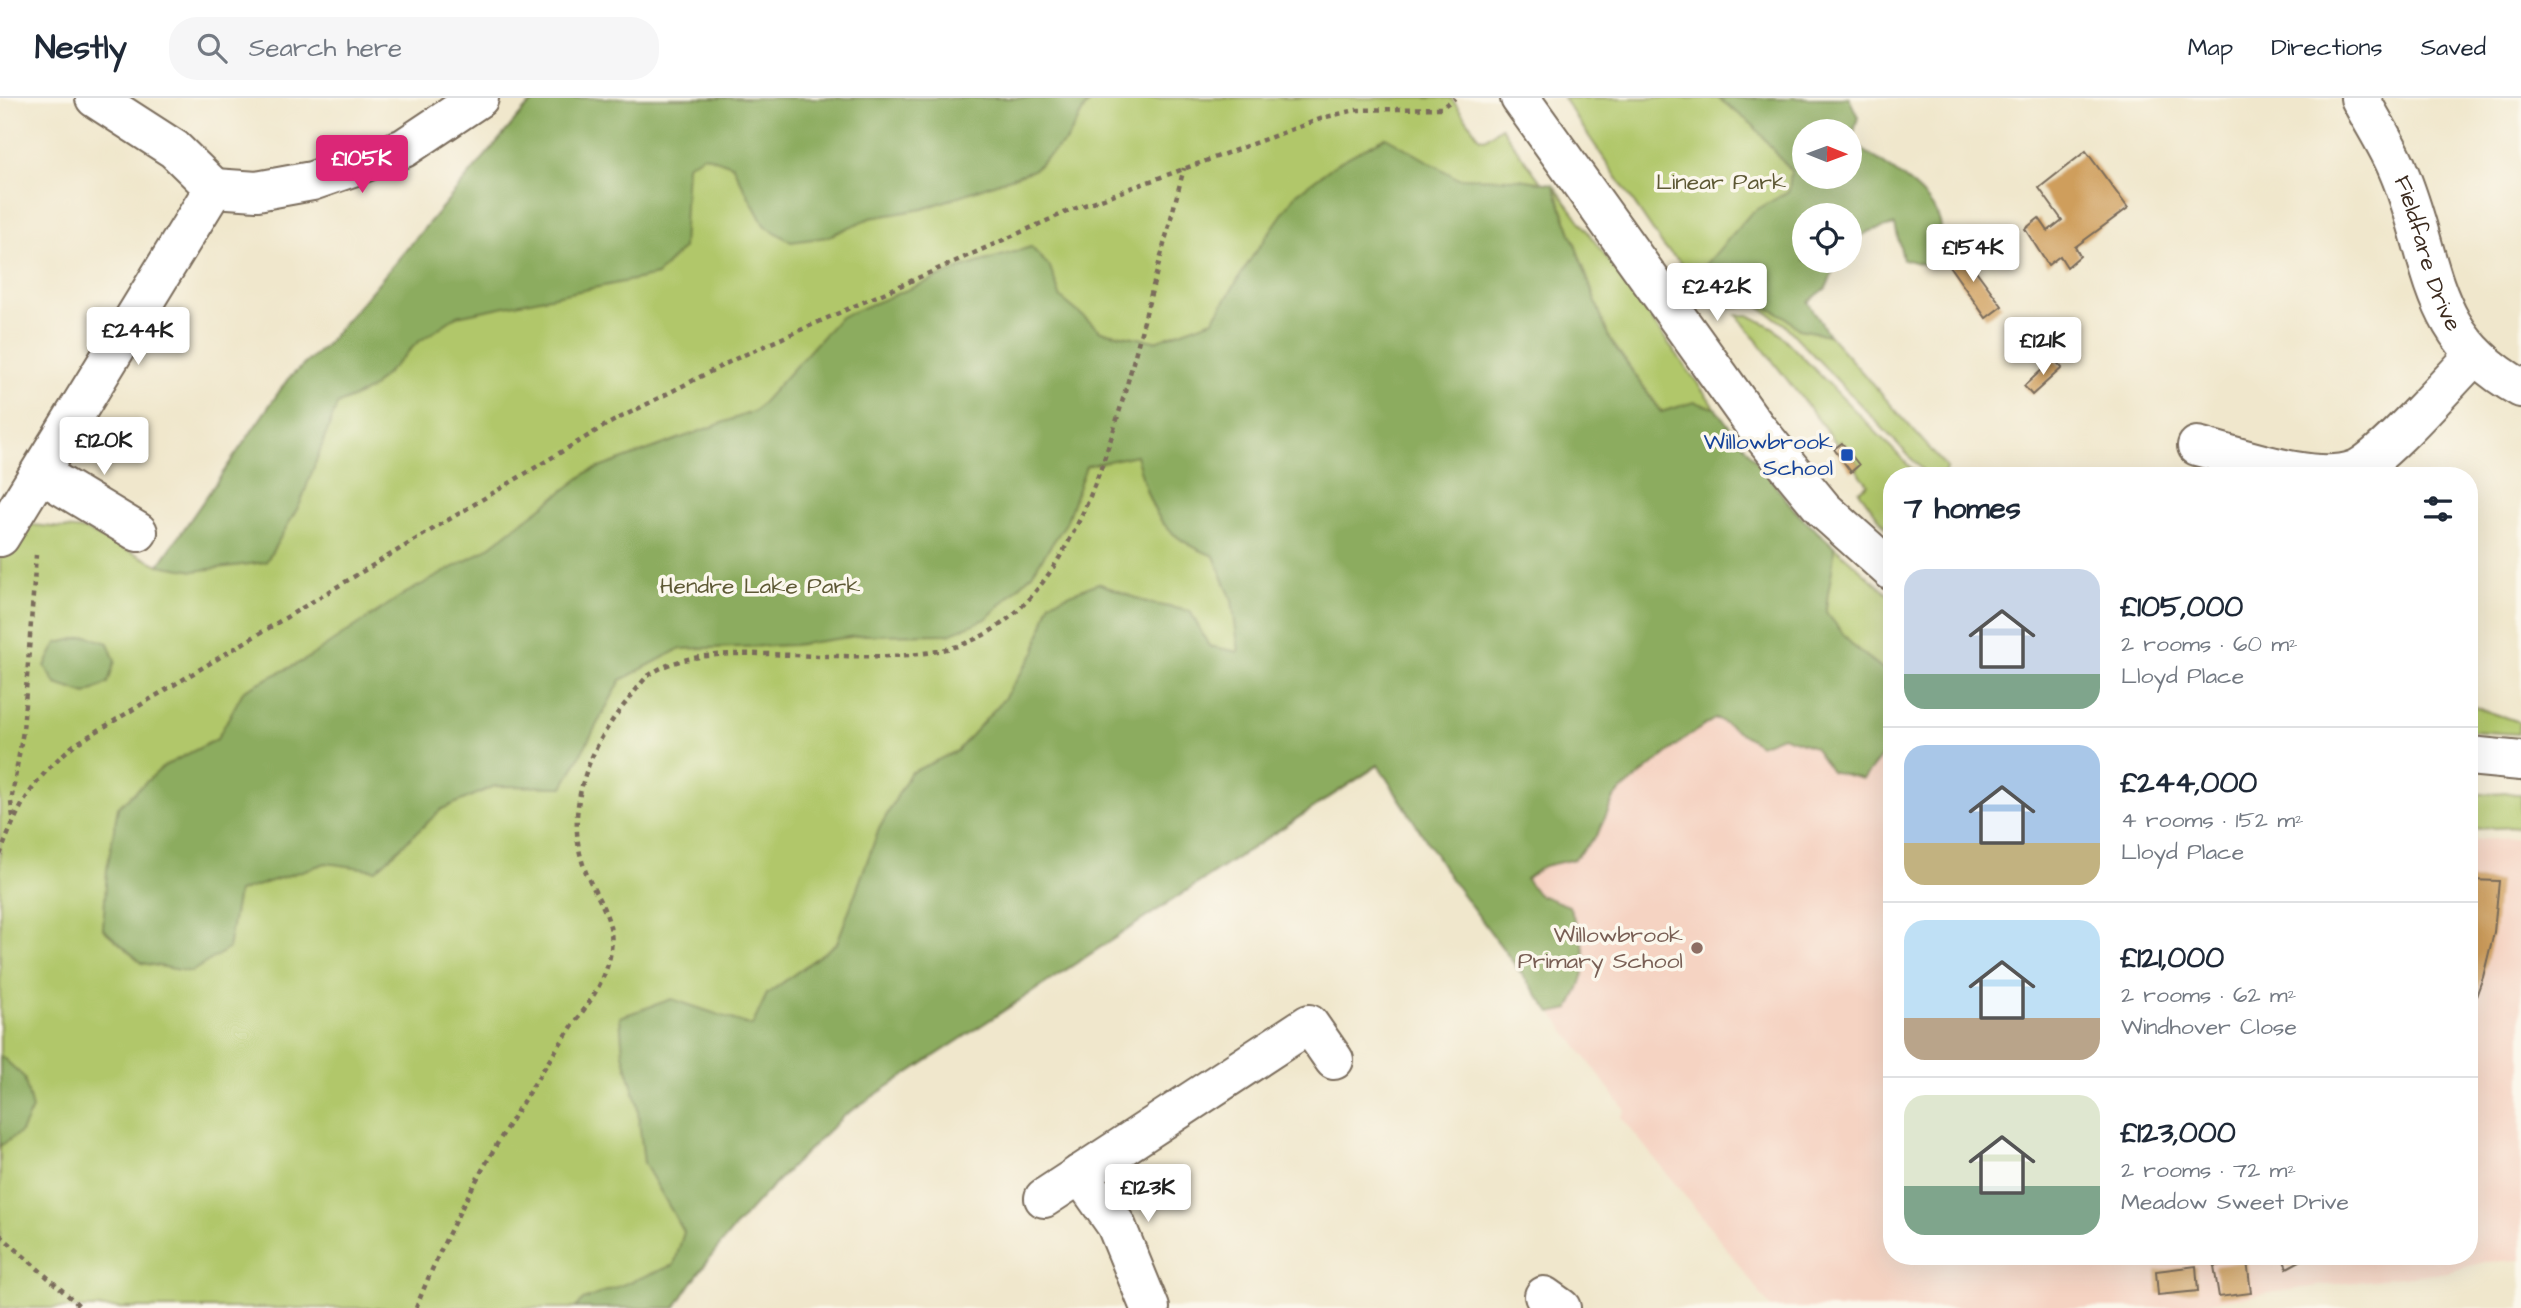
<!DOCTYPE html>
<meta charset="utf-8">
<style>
body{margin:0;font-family:"Architects Daughter",sans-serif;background:#f6f6f7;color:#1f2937;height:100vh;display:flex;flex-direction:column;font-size:26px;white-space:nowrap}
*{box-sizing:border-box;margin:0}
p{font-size:23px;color:#747a83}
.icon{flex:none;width:38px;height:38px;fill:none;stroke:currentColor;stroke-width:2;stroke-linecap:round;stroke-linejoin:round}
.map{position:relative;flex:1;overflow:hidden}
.sheet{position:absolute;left:1883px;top:369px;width:595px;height:798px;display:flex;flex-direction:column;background:#fff;border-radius:28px;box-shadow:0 7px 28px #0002}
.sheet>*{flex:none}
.needle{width:46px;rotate:91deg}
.controls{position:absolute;left:1792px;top:21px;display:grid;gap:14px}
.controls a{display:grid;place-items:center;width:70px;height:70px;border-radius:50%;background:#fff;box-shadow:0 7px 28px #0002;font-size:35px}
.price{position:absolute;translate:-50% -60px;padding:0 16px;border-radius:7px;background:#fff;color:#222;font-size:23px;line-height:46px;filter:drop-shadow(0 2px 4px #0008)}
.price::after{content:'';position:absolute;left:50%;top:42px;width:21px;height:16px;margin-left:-10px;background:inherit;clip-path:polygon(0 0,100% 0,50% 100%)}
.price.current{background:#db2777;color:#fff}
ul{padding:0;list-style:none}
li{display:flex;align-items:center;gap:21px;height:175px;padding:0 21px}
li+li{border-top:2px solid #e0e1e3}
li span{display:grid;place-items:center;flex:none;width:196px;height:140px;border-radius:21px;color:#555}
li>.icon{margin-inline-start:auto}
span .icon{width:84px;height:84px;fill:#fffc;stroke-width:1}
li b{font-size:30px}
h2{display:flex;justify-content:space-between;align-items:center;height:84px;padding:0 21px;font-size:30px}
header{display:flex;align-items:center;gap:42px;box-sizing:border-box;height:98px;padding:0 35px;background:#fff;border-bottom:2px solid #e0e1e3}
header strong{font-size:33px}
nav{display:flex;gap:38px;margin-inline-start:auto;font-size:24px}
.search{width:490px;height:63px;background:#f6f6f7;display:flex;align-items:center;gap:18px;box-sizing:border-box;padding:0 24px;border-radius:28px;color:#747a83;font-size:26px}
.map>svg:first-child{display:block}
.built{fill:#f5d3c2}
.green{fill:#b1c76b;stroke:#767844;stroke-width:2}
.forest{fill:#8cac5f;stroke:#646b3e;stroke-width:2;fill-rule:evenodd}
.building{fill:#cf9e5b}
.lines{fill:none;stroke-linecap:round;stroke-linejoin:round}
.minor-casing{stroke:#7a6c5b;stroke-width:42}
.path{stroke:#7a6c5b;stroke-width:4.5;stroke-dasharray:5 5;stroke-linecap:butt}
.minor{stroke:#fff;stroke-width:38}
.transit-dot{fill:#1a4fb4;stroke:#fbf7ec;stroke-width:2.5}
.education-dot{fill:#8d6e63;stroke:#fbf7ec;stroke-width:2.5}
.labels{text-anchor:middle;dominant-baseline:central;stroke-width:7;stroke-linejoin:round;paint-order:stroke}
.park-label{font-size:23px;fill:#5e5935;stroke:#fbf7ec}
.street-label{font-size:23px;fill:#3b2a1e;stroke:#fbf7ec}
.transit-label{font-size:23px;fill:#164399;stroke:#fbf7ec;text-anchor:end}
.education-label{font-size:23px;fill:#785e54;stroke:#fbf7ec;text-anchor:end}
</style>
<header>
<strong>Nestly</strong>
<div class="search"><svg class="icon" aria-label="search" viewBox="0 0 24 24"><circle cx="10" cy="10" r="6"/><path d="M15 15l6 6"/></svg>Search here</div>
<nav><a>Map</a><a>Directions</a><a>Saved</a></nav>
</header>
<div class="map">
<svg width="2521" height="1210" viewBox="0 0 2521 1210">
<rect width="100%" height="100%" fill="#fbf7ec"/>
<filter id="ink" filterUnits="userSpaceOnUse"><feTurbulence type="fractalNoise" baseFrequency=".0143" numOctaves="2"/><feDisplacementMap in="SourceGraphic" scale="14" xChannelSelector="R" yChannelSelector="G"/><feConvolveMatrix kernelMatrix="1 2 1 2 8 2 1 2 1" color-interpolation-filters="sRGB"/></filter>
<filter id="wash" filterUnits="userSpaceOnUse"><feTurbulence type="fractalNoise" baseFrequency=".00686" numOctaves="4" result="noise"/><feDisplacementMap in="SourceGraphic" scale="28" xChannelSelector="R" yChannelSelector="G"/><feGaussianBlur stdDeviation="1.57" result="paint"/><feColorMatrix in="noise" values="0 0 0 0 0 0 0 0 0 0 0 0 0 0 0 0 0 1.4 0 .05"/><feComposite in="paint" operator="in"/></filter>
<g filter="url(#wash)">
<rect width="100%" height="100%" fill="#f0e7cc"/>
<path class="built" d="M 1803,518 L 1892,592 L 1892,1158 L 2469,1158 L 2469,742 L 2521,740 L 2521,1162 L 2484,1164 L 2448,1174 L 2316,1188 L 2170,1210 L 1771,1210 L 1714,1134 L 1621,1019 L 1625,1012 L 1451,781 Z"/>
<path class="green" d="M 539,0 L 1451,0 L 1480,40 L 1485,41 L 1501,29 L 1543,87 L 1587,215 L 1379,667 L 846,1016 C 784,1074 720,1137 675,1210 L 0,1210 L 0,424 L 85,432 L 159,467 L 288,281 L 325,248 L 525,11 Z
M 1563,0 L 1793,0 L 1804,33 L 1804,79 L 1850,79 L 1867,91 L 1804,117 L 1731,207 L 1758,204 L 1784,218 L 1799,231 L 1829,237 L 1947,370 L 1942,378 L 1928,378 L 1784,226 L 1758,208 L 1729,209 L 1664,149 Z
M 1553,86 L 1746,352 L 1797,415 L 1892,500 L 1892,578 L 1853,548 L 1725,402 L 1609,240 Z
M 1737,217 L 1749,217 L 1774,230 L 1919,378 L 1892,378 L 1892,438 L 1859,393 L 1868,386 L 1856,371 L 1859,367 L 1843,345 L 1838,347 Z
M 2469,607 L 2519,624 L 2518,636 L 2469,633 Z
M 2505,694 L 2521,697 L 2521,729 L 2469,731 L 2469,697 Z"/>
<path class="forest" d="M 539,0 L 1095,0 L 1085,9 L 1067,42 L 1033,72 L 923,111 L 870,120 L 827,139 L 791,144 L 764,127 L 732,67 L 704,57 L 687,67 L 683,150 L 657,177 L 457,218 L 417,245 L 371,291 L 337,307 L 300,406 L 266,464 L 194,473 L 159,467 L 288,281 L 325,248 L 525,11 Z
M 1718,0 L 1849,0 L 1858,19 L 1853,38 L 1856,47 C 1882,66 1951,102 1940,142 C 1938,151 1932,160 1929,168 L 1903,161 L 1895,127 L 1870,133 L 1850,145 L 1850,117 L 1804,117 L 1804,163 L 1838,163 L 1826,190 L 1808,204 L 1829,237 L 1799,231 L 1784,218 L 1758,204 L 1741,204 L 1729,209 L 1704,186 L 1703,170 L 1751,115 L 1789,93 L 1791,73 L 1753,27 ZM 1850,33 L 1850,79 L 1804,79 L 1804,33 Z
M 1386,39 L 1457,80 L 1519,81 L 1553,86 L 1609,240 L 1661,314 L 1694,304 L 1715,310 L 1797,415 L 1834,449 C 1834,474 1827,490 1826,514 L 1853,548 L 1892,578 L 1892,656 L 1883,656 L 1863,681 L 1831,673 L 1814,649 L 1782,638 L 1760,647 L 1716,620 L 1687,639 L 1615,698 L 1597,737 L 1574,761 L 1544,768 L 1526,781 L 1537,796 L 1569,808 C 1587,853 1594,866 1569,911 L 1551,915 L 1451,781 L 1378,667 L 846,1016 C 784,1074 720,1137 675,1210 L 575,1210 L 583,1202 L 674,1167 L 684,1134 L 644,1065 L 637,1005 L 623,956 L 620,919 L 672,901 L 752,928 L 767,896 L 837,845 L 879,731 L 910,675 L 957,653 L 1003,602 L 1035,554 L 1050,504 L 1098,485 L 1148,505 L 1190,513 L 1209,548 L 1239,554 L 1232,502 L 1214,458 C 1157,436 1151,412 1136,357 L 1086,368 L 1066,425 L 1031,477 L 986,521 L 949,536 L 864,537 L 794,547 L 679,551 L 621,582 L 563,689 L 495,688 L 442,711 L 376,772 L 326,765 L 238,794 L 228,851 L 191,874 L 142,865 L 103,831 L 107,771 L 118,709 L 164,668 L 217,641 L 244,592 L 305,562 L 404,496 L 484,453 L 588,374 L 755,313 L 840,219 L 961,170 L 1031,149 L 1050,169 L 1061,200 L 1101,233 L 1155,243 L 1213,222 L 1252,159 L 1297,95 L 1339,64 Z
M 87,538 L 108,545 L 115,563 L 108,585 L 86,596 L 56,586 L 45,568 L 57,545 Z
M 0,957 L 24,979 L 32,1011 L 21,1034 L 0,1048 Z"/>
<g id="blocks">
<path class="building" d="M 2086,53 L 2128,110 L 2075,149 L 2080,158 L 2067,169 L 2060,158 L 2048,167 L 2025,131 L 2039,120 L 2048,133 L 2062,122 L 2039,90 Z
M 1960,151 L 2002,208 L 1986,220 L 1945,162 Z
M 2054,261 L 2062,270 L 2032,297 L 2024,288 Z
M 1842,345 L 1859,367 L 1851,374 L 1834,351 Z
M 2469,782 L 2499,783 L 2494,834 L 2483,879 L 2470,915 Z
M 2282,1158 L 2309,1158 L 2287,1170 Z
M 2247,1163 L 2251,1195 L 2219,1199 L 2214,1168 Z
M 2196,1168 L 2198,1193 L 2158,1197 L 2156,1173 Z"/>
</g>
</g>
<g filter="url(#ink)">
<use href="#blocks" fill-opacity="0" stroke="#7a6c5b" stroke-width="2"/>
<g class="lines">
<g class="minor-casing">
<g id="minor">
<path d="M 95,0 L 174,51 L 214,90"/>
<path d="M 1520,0 L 1755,328 L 1824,412 L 1892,473"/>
<path id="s1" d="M 2360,0 C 2372,24 2388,47 2398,72 C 2436,160 2424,237 2521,290"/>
<path d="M 214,90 L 257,93 L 312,83 L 358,67 L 404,50 L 479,0"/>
<path d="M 2197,348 C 2238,358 2315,387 2355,372 C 2382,361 2450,282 2475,257"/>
<path d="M 40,375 L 138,434"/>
<path d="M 0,439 L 214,90"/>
<path d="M 2469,658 L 2521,663"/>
<path d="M 1080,1076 L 1116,1127 L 1150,1210"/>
<path d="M 1044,1100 L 1309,926 L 1334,962"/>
<path d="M 1544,1198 L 1561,1210"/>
</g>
</g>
<path class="path" d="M 13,719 L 11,704 L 23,633 L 36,457
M 0,757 C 18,708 34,680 74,647 L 606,327 L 735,261 L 1071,112 L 1326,19 L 1356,12 L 1441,10 L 1455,0
M 0,1137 L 82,1210
M 416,1210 C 443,1141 478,1076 517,1013 C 532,989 548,964 564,940 C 582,913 603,891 610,858 C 618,818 593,800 582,763 C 565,706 592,644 628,602 C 634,595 641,584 648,578 C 690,546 777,558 827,558 C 881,558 940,563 989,534 C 1082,479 1118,320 1144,223 C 1157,172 1171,121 1184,70"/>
<use href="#minor" class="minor"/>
</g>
</g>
<rect class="transit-dot" x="1840" y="350" width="14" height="14" rx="3.5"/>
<circle class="education-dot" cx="1697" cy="850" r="7"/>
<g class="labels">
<g class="park-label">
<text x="1721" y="84">Linear Park</text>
<text x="760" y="488">Hendre Lake Park</text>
</g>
<g class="street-label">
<text stroke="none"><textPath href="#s1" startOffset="170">Fieldfare Drive</textPath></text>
</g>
<g class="transit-label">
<text x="1833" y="344">Willowbrook<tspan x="1833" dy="26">School</tspan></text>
</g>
<g class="education-label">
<text x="1683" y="837">Willowbrook<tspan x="1683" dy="26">Primary School</tspan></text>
</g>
</g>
</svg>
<div class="controls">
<a><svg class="needle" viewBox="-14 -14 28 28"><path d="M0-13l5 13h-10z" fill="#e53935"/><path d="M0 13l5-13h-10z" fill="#747a83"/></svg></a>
<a><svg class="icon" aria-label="locate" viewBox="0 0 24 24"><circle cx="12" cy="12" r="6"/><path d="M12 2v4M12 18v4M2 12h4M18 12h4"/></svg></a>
</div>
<b class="price current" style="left:362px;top:97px">£105K</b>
<b class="price" style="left:1973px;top:186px">£154K</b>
<b class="price" style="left:1717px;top:225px">£242K</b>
<b class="price" style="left:138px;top:269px">£244K</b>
<b class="price" style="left:2043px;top:279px">£121K</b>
<b class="price" style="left:104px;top:379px">£120K</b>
<b class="price" style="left:1148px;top:1126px">£123K</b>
<section class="sheet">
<h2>7 homes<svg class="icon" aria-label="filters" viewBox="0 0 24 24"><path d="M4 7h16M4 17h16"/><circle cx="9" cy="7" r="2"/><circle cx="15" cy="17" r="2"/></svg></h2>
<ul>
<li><span style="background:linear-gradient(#c9d6e8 75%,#7fa58c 0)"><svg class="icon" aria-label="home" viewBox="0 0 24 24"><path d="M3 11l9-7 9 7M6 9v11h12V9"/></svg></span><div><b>£105,000</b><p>2 rooms · 60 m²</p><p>Lloyd Place</p></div></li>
<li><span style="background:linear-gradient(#a9c7e8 70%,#c2b280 0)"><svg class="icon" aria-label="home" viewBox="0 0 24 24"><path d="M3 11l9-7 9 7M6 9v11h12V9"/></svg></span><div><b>£244,000</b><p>4 rooms · 152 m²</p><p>Lloyd Place</p></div></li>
<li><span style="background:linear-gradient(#bfe0f5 70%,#b9a48a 0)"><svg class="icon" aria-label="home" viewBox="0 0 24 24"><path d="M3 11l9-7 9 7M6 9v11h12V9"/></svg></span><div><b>£121,000</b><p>2 rooms · 62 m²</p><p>Windhover Close</p></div></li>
<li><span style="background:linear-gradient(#dfe7d0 65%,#7fa58c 0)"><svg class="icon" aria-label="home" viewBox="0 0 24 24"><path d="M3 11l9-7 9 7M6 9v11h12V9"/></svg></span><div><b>£123,000</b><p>2 rooms · 72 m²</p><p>Meadow Sweet Drive</p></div></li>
</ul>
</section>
</div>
